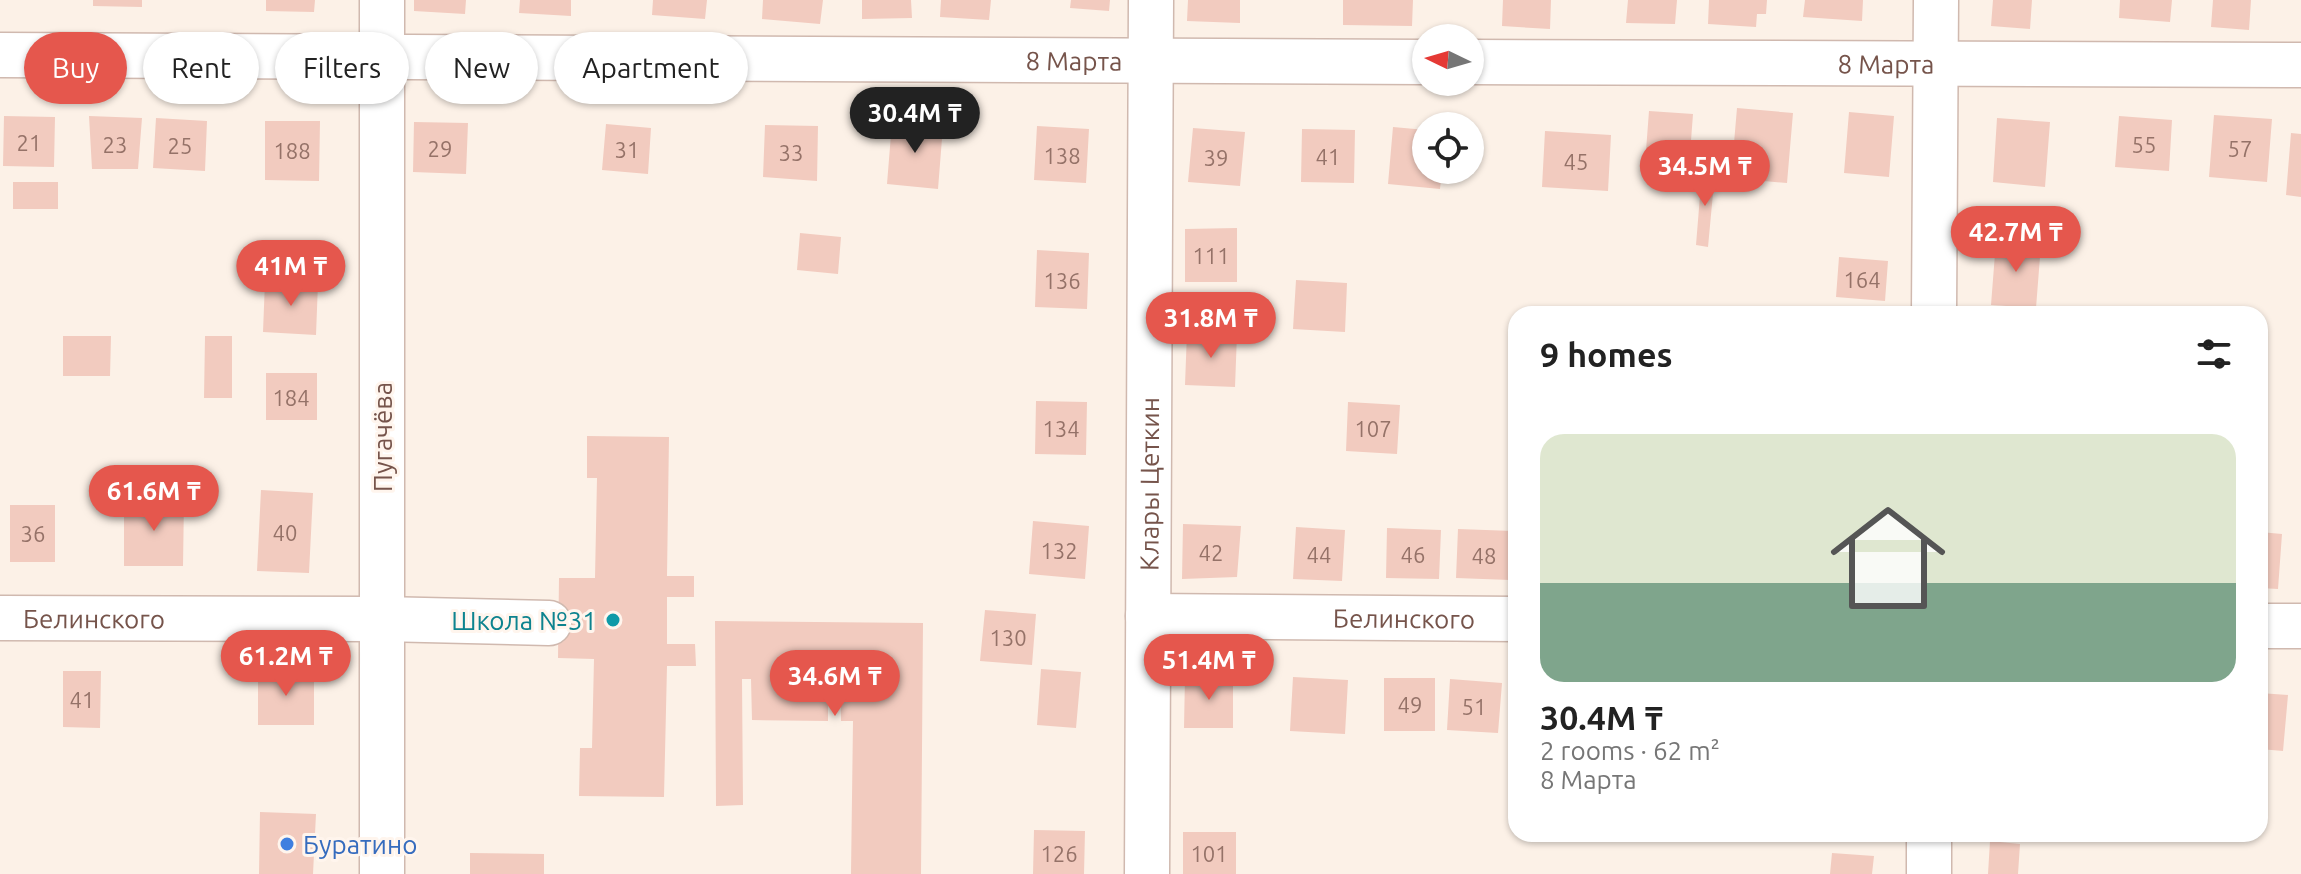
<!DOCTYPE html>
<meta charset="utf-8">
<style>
body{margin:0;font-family:Ubuntu,sans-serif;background:#f2f2f2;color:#222;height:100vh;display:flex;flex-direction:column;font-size:30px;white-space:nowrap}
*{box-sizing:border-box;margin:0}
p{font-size:26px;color:#767676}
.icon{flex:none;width:44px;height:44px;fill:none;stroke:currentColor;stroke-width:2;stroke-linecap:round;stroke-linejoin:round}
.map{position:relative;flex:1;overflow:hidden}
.sheet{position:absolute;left:1508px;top:306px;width:760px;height:536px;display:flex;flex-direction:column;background:#fff;border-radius:24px;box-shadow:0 2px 6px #0004}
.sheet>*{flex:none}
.guide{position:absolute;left:24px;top:32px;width:760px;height:72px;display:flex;gap:16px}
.needle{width:52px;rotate:275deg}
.buttons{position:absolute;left:1412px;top:24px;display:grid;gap:16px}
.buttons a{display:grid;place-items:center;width:72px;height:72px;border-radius:50%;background:#fff;box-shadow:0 2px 6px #0004;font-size:40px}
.price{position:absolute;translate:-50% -68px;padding:0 18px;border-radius:28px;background:#e5574d;color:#fff;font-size:26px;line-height:52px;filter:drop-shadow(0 2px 4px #0008)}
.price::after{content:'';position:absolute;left:50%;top:48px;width:24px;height:18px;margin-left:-12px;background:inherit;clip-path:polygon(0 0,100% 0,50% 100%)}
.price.current{background:#222;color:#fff}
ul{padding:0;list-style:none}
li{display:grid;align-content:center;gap:16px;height:424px;padding:0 32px}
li+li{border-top:2px solid #e0e0e0}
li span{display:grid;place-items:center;height:248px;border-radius:24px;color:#555}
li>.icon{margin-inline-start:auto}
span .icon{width:144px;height:144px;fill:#fffc;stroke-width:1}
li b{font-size:34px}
h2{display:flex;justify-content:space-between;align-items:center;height:96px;padding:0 32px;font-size:34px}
.pill{padding:0 28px;border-radius:36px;background:#fff;box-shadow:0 2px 6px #0004;font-size:28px;line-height:72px}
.pill.current{background:#e5574d;color:#fff}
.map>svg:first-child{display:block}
.building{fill:#f2cbbf}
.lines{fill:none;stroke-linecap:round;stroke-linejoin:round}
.minor-casing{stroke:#d0b9af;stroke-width:47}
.minor{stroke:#fff;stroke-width:44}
.culture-dot{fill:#0f9aa8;stroke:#fff5ed;stroke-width:3}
.shop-dot{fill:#3f7fe0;stroke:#fff5ed;stroke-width:3}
.labels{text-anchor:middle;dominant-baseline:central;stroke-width:6;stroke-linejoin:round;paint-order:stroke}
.number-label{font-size:22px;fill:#957268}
.street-label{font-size:26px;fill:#76544b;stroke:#fff5ed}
.culture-label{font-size:26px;fill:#0d838f;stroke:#fff5ed;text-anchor:end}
.shop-label{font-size:26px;fill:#366cbe;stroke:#fff5ed;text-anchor:start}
</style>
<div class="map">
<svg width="2301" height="874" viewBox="0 0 2301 874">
<rect width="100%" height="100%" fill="#fcf1e7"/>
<path class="building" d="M 93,0 L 142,0 L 142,7 L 93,6 Z
M 266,0 L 315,0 L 314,12 L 266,11 Z
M 414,0 L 466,0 L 465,14 L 414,11 Z
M 520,0 L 571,0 L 571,16 L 519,13 Z
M 653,0 L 707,0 L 705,19 L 652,15 Z
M 763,0 L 823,0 L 820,24 L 762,19 Z
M 862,0 L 911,0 L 912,18 L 862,19 Z
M 941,0 L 991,0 L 989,20 L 940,17 Z
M 1071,0 L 1110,0 L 1109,11 L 1070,8 Z
M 1188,0 L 1240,0 L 1240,23 L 1187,21 Z
M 1343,0 L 1413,0 L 1412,26 L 1343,25 Z
M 1503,0 L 1551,0 L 1550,29 L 1502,26 Z
M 1628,0 L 1677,0 L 1675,24 L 1626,23 Z
M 1709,0 L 1767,0 L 1766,14 L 1757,14 L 1756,27 L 1708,24 Z
M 1805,0 L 1863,0 L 1862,21 L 1803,17 Z
M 1993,0 L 2032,0 L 2030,29 L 1991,26 Z
M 2120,0 L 2172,0 L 2170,22 L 2119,18 Z
M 2213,0 L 2251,0 L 2249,30 L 2211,27 Z
M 1737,108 L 1793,113 L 1787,183 L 1731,178 Z
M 1649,111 L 1693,114 L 1689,167 L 1645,164 Z
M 1849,112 L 1894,116 L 1889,177 L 1844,173 Z
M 2214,115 L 2272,119 L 2267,182 L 2209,177 Z
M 4,116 L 55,117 L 54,167 L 3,166 Z
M 89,116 L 142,118 L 138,169 L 92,169 Z
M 2119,116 L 2172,120 L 2169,171 L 2115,167 Z
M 156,118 L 207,121 L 205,171 L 153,168 Z
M 1997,118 L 2050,122 L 2045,187 L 1993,182 Z
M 265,121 L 320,121 L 319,181 L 265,180 Z
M 414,122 L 468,123 L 466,174 L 413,172 Z
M 892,122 L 943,126 L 938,189 L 887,184 Z
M 606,124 L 651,128 L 648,174 L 602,170 Z
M 765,125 L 818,126 L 817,181 L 763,177 Z
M 1037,126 L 1089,129 L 1086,183 L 1034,180 Z
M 1393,127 L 1426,130 L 1426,170 L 1442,170 L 1440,189 L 1388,184 Z
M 1193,128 L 1245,132 L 1240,186 L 1188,182 Z
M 1302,129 L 1355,130 L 1354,183 L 1301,182 Z
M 1545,131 L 1611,135 L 1608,191 L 1542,187 Z
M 2291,133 L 2301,134 L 2301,197 L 2286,195 Z
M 1702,171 L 1715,172 L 1708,247 L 1696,245 Z
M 13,182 L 58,182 L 58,209 L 13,209 Z
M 1237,228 L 1237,282 L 1185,282 L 1185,229 Z
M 800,233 L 841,237 L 838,274 L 797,270 Z
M 1996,241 L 2041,244 L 2036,308 L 1991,305 Z
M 1037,250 L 1089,253 L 1087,309 L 1035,307 Z
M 1839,257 L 1888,261 L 1885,301 L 1836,297 Z
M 1296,280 L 1347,283 L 1345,332 L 1293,329 Z
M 265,281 L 318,283 L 316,335 L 263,332 Z
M 1187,332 L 1237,334 L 1235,387 L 1185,385 Z
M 63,336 L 111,336 L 110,376 L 63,376 Z
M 205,336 L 232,336 L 232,398 L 204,398 Z
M 266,373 L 317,373 L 317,420 L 266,420 Z
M 1036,401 L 1087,402 L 1086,455 L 1035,454 Z
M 1348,402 L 1400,405 L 1397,454 L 1346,451 Z
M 587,436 L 669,437 L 667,576 L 694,576 L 694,597 L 667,597 L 667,644 L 695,644 L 696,666 L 667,666 L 664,797 L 579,796 L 580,748 L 592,748 L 594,659 L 558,658 L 559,578 L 595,578 L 597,478 L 587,478 Z
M 261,490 L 313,493 L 309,573 L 257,571 Z
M 124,500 L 184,500 L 183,566 L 124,566 Z
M 10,505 L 55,505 L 55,562 L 10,562 Z
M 1033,521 L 1089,526 L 1085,579 L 1029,574 Z
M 1183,524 L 1241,526 L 1237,577 L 1182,579 Z
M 1296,527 L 1345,530 L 1342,581 L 1293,579 Z
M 1387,528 L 1441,530 L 1439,579 L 1386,578 Z
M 1458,529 L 1513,531 L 1510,580 L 1456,578 Z
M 2260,532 L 2282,534 L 2278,589 L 2260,588 Z
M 985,610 L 1036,614 L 1032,665 L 980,661 Z
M 715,621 L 923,623 L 921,874 L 851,874 L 853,721 L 841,721 L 840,674 L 828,675 L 828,721 L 752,720 L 751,679 L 742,679 L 743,805 L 716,806 Z
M 1041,669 L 1081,672 L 1076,728 L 1037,725 Z
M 258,670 L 314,670 L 314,725 L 258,725 Z
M 63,671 L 101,671 L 100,728 L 63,727 Z
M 1185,676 L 1233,677 L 1233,728 L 1184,728 Z
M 1293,677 L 1348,680 L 1345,734 L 1290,731 Z
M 1384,678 L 1435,678 L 1435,731 L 1384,731 Z
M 1450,679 L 1502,683 L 1498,733 L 1447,730 Z
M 2260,693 L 2288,695 L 2283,751 L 2260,749 Z
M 260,812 L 316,814 L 313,874 L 259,874 Z
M 1034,830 L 1085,831 L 1084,874 L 1033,874 Z
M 1183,832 L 1236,832 L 1236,874 L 1183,874 Z
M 1990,841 L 2020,844 L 2018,874 L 1988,874 Z
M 470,853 L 544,854 L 544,874 L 470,874 Z
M 1832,853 L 1874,856 L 1872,874 L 1830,874 Z"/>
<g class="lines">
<g class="minor-casing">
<g id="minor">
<path id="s1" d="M 0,55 L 1426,62"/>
<path id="s2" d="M 1470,62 L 2301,65"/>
<path d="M 1934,314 L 1936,0"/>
<path id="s3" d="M 1148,616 L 1516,619"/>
<path id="s4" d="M 0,618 L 382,619 L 549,623"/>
<path d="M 2260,626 L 2301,626"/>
<path d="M 382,874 L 382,0"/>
<path id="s5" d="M 1147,874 L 1151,0"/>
<path d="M 1929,874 L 1929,834"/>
</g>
</g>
<use href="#minor" class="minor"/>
</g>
<circle class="culture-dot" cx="613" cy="620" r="8"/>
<circle class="shop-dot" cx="287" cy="844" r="8"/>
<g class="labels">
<g class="number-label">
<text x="29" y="142">21</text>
<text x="115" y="144">23</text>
<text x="2144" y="144">55</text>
<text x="180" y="145">25</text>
<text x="440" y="148">29</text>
<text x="2240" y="148">57</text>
<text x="627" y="149">31</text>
<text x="292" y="150">188</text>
<text x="791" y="152">33</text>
<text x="1062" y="155">138</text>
<text x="1328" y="156">41</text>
<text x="1216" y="157">39</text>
<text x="1576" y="161">45</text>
<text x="1211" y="255">111</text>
<text x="1862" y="279">164</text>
<text x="1062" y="280">136</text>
<text x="291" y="397">184</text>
<text x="1061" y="428">134</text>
<text x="1373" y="428">107</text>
<text x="285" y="532">40</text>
<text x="33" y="533">36</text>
<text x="1059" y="550">132</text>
<text x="1211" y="552">42</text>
<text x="1319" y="554">44</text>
<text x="1413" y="554">46</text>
<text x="1484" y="555">48</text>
<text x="1008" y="637">130</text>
<text x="82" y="699">41</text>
<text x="1410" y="704">49</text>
<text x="1474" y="706">51</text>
<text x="1059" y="853">126</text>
<text x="1209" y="853">101</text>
</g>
<g class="street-label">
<text stroke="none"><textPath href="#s1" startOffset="1074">8 Марта</textPath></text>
<text stroke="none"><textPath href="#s2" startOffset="416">8 Марта</textPath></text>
<text transform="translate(382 437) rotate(-90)">Пугачёва</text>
<text stroke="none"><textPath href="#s5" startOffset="390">Клары Цеткин</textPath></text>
<text stroke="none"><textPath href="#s4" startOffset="94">Белинского</textPath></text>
<text stroke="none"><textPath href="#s3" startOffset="256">Белинского</textPath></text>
</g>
<g class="culture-label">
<text x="597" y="620">Школа №31</text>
</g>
<g class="shop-label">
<text x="303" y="844">Буратино</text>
</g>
</g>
</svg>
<div class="buttons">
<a><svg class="needle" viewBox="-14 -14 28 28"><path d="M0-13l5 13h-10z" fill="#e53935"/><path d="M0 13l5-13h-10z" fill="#767676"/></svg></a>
<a><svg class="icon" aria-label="locate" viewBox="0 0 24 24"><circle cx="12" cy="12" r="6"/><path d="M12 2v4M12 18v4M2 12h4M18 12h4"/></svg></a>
</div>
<b class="price current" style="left:915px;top:155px">30.4M ₸</b>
<b class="price" style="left:1705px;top:208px">34.5M ₸</b>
<b class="price" style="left:2016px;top:274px">42.7M ₸</b>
<b class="price" style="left:291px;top:308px">41M ₸</b>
<b class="price" style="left:1211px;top:360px">31.8M ₸</b>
<b class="price" style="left:154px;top:533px">61.6M ₸</b>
<b class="price" style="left:286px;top:698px">61.2M ₸</b>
<b class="price" style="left:1209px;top:702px">51.4M ₸</b>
<b class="price" style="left:835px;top:718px">34.6M ₸</b>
<div class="guide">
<a class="pill current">Buy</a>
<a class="pill">Rent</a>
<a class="pill">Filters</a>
<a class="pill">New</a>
<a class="pill">Apartment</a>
</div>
<section class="sheet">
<h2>9 homes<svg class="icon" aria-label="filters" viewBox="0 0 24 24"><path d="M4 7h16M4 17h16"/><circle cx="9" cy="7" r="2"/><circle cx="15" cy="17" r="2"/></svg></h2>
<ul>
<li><span style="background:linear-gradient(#dfe7d0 60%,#7fa58c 0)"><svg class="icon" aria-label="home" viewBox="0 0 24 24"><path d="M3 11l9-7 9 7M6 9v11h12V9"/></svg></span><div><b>30.4M ₸</b><p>2 rooms · 62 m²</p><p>8 Марта</p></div></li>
</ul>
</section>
</div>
